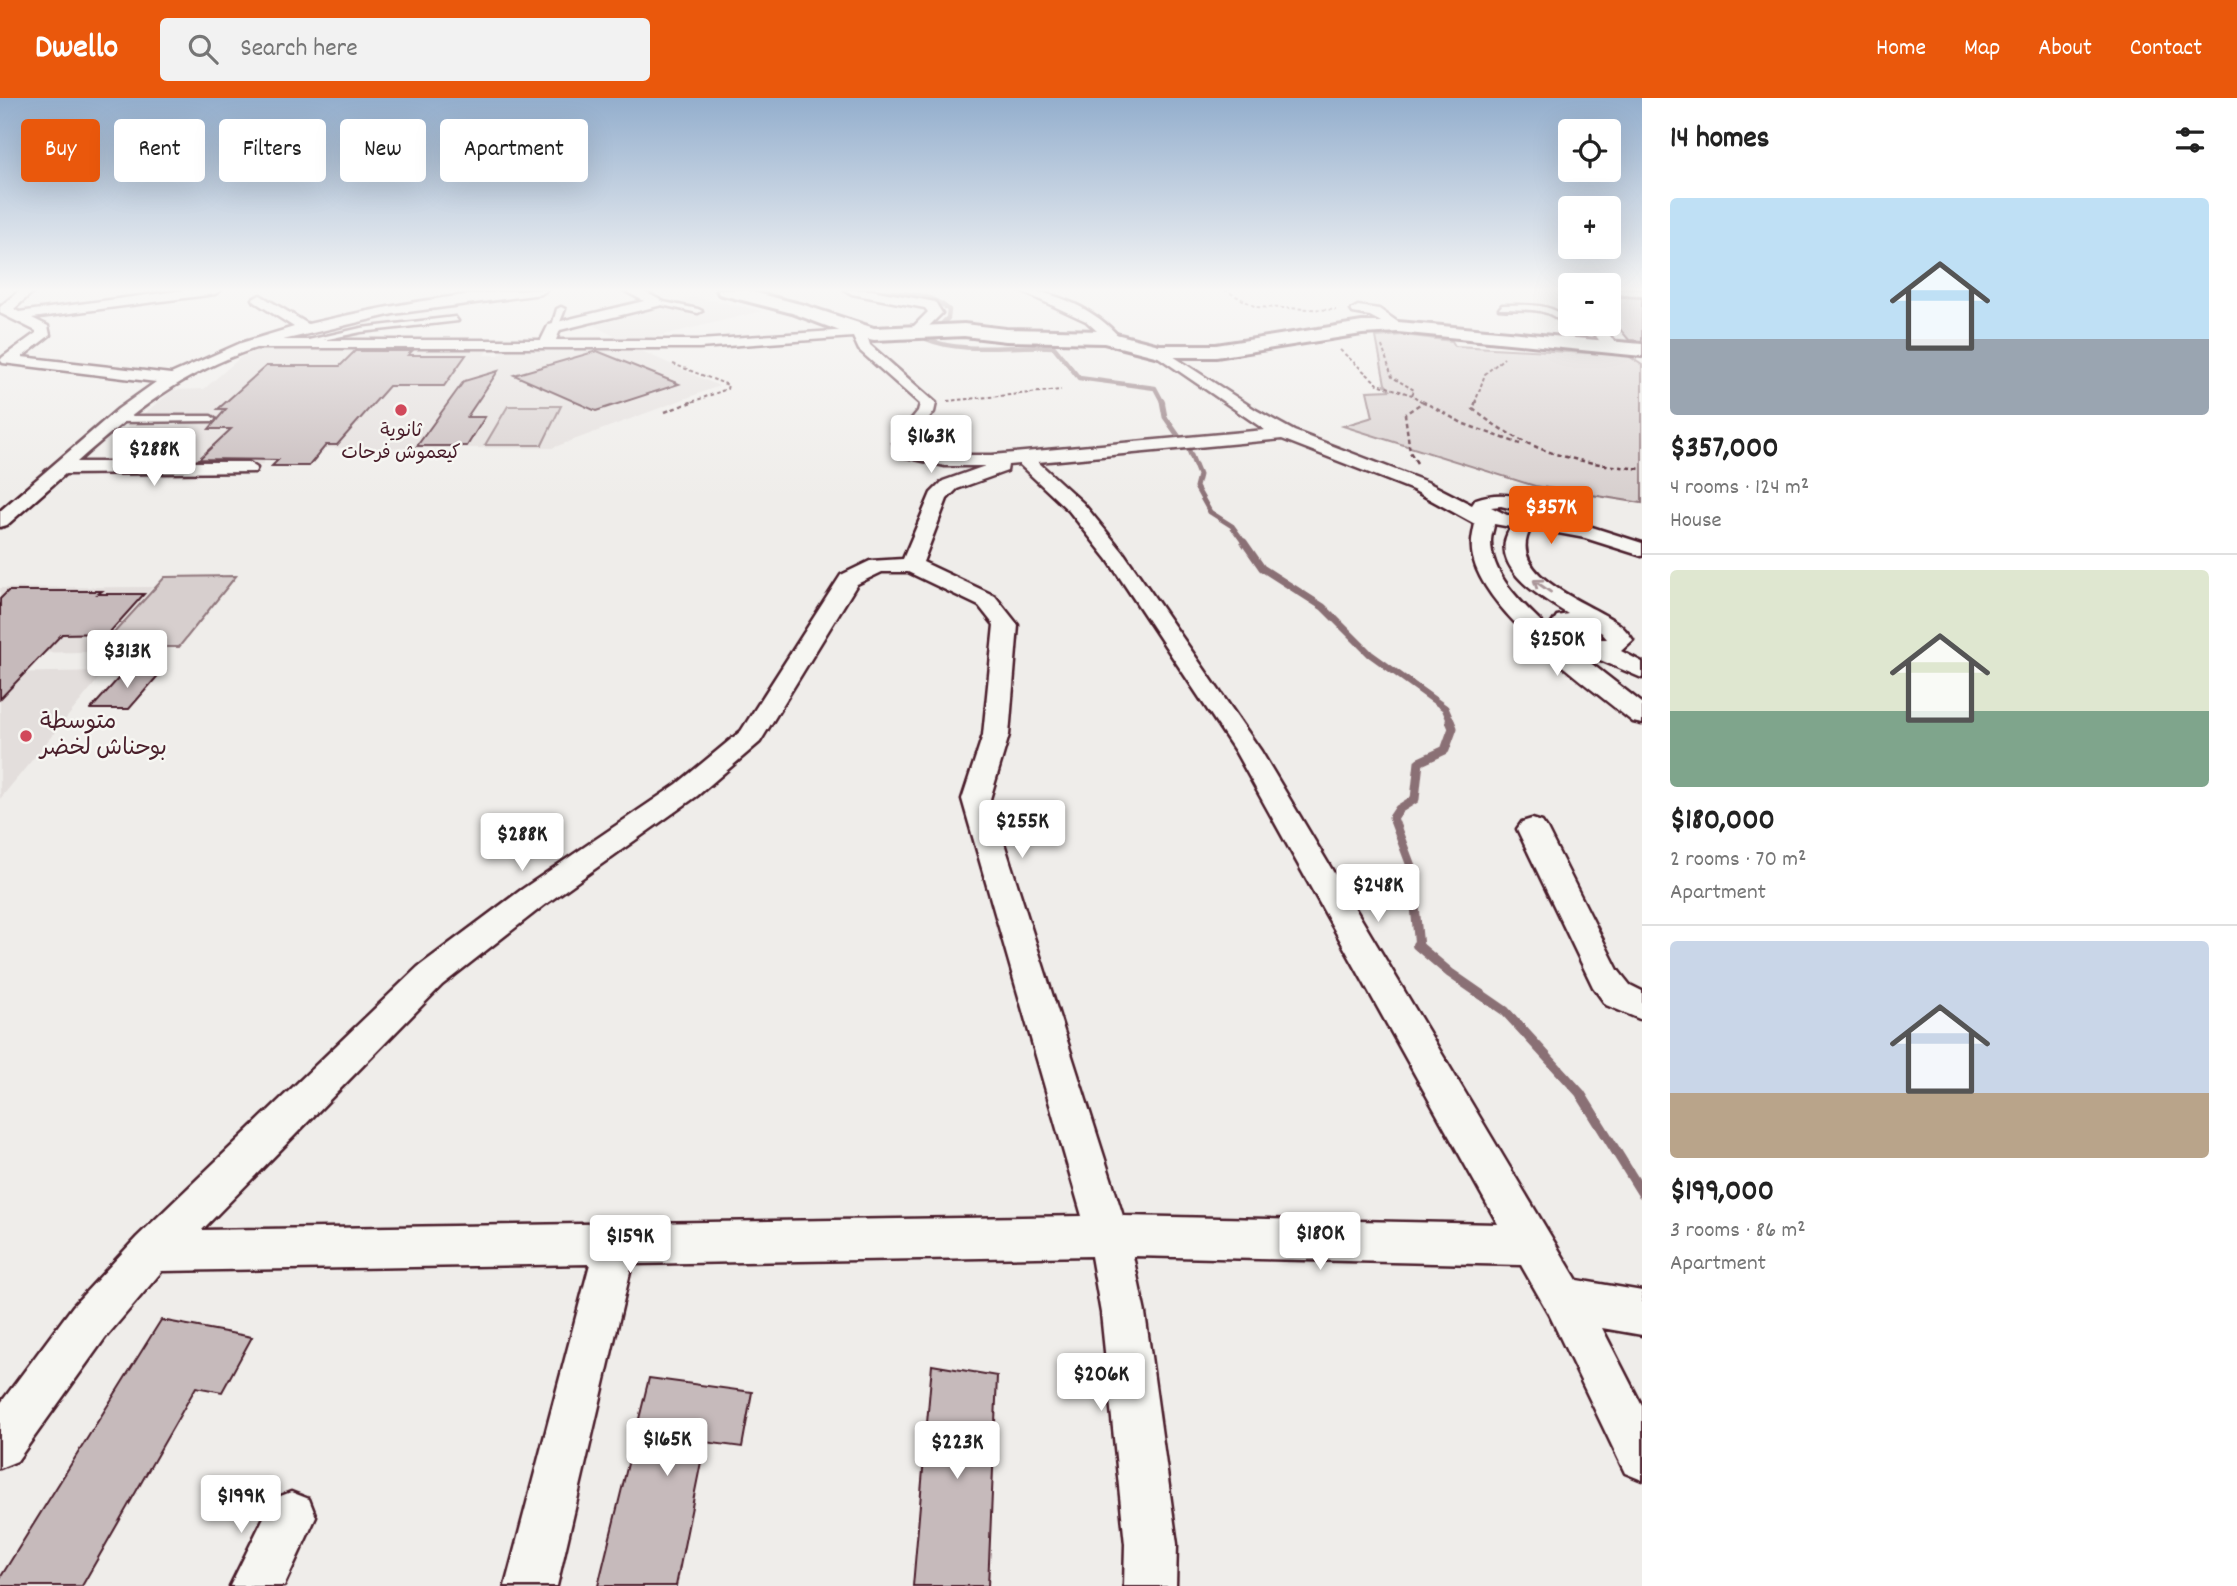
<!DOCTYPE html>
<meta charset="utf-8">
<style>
body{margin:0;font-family:Dekko,"Playpen Sans Arabic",sans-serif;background:#f2f2f2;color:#222;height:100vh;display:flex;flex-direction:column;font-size:26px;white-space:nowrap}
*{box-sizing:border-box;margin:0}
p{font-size:23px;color:#767676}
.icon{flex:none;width:38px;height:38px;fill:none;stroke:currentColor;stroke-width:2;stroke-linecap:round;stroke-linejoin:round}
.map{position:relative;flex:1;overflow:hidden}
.drawer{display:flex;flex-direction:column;background:#fff;width:595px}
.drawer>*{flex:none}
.banner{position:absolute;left:21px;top:21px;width:665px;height:63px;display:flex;gap:14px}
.buttons{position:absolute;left:1558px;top:21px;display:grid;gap:14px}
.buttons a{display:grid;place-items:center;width:63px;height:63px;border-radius:7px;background:#fff;box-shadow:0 7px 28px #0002;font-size:35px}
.price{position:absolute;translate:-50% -60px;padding:0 16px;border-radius:7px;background:#fff;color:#222;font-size:23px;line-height:46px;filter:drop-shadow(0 2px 4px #0008)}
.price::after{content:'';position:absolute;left:50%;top:42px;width:21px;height:16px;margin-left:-10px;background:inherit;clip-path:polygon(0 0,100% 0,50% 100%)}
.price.active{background:#ea580c;color:#fff}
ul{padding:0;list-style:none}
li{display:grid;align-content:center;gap:14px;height:371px;padding:0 28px}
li+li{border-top:2px solid #e0e0e0}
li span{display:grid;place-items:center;height:217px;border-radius:7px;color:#555}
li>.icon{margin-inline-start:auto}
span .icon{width:126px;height:126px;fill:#fffc;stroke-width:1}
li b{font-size:30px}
h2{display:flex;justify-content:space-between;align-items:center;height:84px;padding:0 28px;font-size:30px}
.pill{padding:0 24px;border-radius:7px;background:#fff;box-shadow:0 7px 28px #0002;font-size:24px;line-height:63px}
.pill.active{background:#ea580c;color:#fff}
header{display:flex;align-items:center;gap:42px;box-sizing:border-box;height:98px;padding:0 35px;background:#ea580c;color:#fff}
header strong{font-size:33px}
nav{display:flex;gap:38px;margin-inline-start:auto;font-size:24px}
.search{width:490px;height:63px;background:#f2f2f2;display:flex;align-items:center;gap:18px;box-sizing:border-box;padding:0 24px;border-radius:7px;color:#767676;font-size:26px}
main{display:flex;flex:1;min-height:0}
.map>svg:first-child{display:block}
.built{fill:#e3dedc}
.green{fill:#d7cfce;stroke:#90777c;stroke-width:2}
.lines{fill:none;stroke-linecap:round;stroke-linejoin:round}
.stream-far4{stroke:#8a6f74;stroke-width:4.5}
.stream-far3{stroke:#8a6f74;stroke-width:5}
.stream-far2{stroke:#8a6f74;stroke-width:7}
.stream-far1{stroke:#8a6f74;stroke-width:9}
.stream{stroke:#8a6f74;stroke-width:10}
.building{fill:#c6babb;stroke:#4a1f2b;stroke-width:2}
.lane-casing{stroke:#4a1f2b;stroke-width:5}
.street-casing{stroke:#4a1f2b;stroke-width:5}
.secondary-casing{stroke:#4a1f2b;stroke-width:6}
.path-far1{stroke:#4a1f2b;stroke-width:2;stroke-dasharray:3.5 2.5;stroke-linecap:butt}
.path{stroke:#4a1f2b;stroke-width:2.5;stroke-dasharray:4.5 3.5;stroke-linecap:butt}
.lane{fill:#f6f6f2;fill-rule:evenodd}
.street{fill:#f6f6f2;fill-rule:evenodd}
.secondary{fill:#f6f6f2;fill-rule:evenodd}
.oneway{stroke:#a99598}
.poi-dot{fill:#d1495b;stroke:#f6f6f2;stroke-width:2.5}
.labels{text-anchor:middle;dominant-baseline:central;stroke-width:5;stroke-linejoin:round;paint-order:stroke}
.far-poi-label{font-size:19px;fill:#4a1f2b;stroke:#f6f6f2}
.poi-label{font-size:23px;fill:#4a1f2b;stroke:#f6f6f2;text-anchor:start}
</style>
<header>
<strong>Dwello</strong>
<div class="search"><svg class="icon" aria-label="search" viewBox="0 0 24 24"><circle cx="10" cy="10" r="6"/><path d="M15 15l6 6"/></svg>Search here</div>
<nav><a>Home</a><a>Map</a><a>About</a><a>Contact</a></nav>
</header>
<main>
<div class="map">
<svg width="1642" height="1488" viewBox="0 0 1642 1488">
<rect width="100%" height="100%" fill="#efedea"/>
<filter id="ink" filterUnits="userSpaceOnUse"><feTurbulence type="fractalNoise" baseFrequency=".0143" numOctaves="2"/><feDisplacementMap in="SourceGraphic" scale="14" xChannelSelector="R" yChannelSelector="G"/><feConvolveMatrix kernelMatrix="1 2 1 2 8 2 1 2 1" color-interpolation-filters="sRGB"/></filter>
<g filter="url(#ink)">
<path class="built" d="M 695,199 L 762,213 L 639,243 L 624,243 L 591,226 Z
M 268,249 L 489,250 L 484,257 L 499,257 L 504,250 L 635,250 L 719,288 L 552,350 L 278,350 L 262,366 L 119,366 L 157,333 L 124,332 L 173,292 L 204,291 L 242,258 Z
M 153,489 L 95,554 L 0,555 L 0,490 Z
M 105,573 L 0,701 L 0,575 Z"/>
<path class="green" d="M 1404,237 L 1452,243 L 1455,248 L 1627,257 L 1642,267 L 1642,405 L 1535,388 L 1343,328 L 1373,319 L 1367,293 L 1390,292 L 1385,286 L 1376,239 Z
M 508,308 L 561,308 L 542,347 L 485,347 Z
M 236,478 L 179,549 L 101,549 L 165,479 Z"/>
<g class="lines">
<path class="stream-far4" d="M 866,192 C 893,195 928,192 949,212 L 948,220 L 926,241 C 965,257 1013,246 1054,249 L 1079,280 L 1155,290 L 1163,305"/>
<path class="stream-far3" d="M 1162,303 L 1165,319 L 1179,339
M 1188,350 L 1199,377 L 1196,389 L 1210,414 L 1232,428 L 1245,446"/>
<path class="stream-far2" d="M 1244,444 L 1262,470 L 1323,509 L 1370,556 L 1445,610 L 1451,624"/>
<path class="stream-far1" d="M 1419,849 L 1411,768 L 1393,720 L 1399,711 L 1415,701 L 1419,664 L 1445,652 L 1453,630 L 1450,623"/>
<path class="stream" d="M 1417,847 L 1450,875 L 1505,913 L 1580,995 L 1642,1095"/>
</g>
<path class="building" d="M 1608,198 L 1642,200 L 1642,243 L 1629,242 L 1608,217 Z
M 355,253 L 412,253 L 408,257 L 466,257 L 444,288 L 389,288 L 337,347 L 326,347 L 309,368 L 272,368 L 278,362 L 199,361 L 231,331 L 209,331 L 226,311 L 218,311 L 266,268 L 340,268 Z
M 597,253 L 679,286 L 596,313 L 514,277 Z
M 498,273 L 467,319 L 485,319 L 467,348 L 417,348 L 464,283 Z
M 8,493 L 102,493 L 98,496 L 144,496 L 109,535 L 62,536 L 0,601 L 0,501 Z
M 125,573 L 162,573 L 129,611 L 91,611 Z
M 161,1222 L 252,1239 L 222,1294 L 196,1289 L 82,1488 L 0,1488 L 0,1480 Z
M 932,1267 L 997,1278 L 988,1488 L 913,1488 Z
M 649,1280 L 752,1294 L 742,1349 L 705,1344 L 676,1488 L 598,1488 Z"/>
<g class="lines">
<g class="lane-casing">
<path id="lane" d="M 654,202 L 698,211 L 702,213 L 698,215 L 657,206 Z
M 1502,207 C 1526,207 1553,204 1570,224 L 1563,226 C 1546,207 1522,213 1499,211 Z
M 561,209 L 565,211 L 558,229 L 551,231 L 557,211 Z
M 455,219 L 458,223 L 361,234 L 295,248 L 291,246 L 361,230 Z
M 211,318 L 215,321 L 214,323 L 116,324 L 112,321 L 116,318 Z"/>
</g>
<g class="street-casing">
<path id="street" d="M 20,192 L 35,192 L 14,211 L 19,214 L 185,192 L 221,192 L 215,196 L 32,220 L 48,228 L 50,237 L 22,259 L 171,276 L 241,245 L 294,229 L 255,204 L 253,201 L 260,197 L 308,226 C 386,208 467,192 547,192 L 541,196 L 393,216 L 283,242 L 541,242 L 549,226 L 644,203 L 623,192 L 641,192 L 664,204 L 662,207 L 560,232 L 556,242 L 699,242 L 865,231 L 870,247 L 936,305 L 934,314 L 911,344 L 912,350 L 945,357 L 992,357 L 1265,332 L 1154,256 L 1152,253 L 1159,249 L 1256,312 L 1294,333 L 1427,384 L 1472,407 L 1476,401 C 1498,393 1535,395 1542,420 L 1573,423 L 1642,445 L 1642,458 L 1585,440 L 1531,430 C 1503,478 1591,505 1619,526 C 1624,530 1629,536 1633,542 L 1621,553 L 1642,564 L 1642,580 L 1570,549 L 1642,605 L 1642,626 L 1633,624 C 1588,587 1490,520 1474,463 C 1470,450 1472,440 1475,426 L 1413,392 L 1282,341 L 1038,364 L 1083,405 L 1123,454 L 1261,653 L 1577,1182 L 1642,1193 L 1642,1237 L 1602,1230 L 1642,1308 L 1642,1382 L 1625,1375 L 1549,1216 L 1521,1167 L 1133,1158 L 1145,1215 L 1177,1446 L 1176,1488 L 1124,1488 L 1125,1446 L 1101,1215 L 1091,1158 L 632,1166 L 557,1488 L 505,1488 L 590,1166 L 162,1173 L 105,1240 L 17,1363 L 0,1370 L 0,1306 L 73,1208 L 137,1139 L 418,869 L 521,792 L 677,686 L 741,633 L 841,477 L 870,463 L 903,461 L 931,395 L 943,383 L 985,368 L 945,368 L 898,357 L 893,344 L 918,313 L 920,306 L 859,252 L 853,239 L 699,250 L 256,250 C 181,275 135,313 77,364 L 248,364 L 257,370 L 255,374 L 65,376 L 7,427 L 0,429 L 0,413 L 118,311 L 156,284 L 3,265 L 0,262 L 3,259 L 36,235 L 36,233 L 0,215 L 0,209 ZM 1019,366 L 1069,413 L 1108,462 L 1235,653 L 1498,1126 L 1123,1118 L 990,701 L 1009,637 L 1018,527 L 995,498 L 923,464 L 947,401 L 957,391 L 1007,373 L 1008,367 ZM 1501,408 L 1513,411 L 1522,417 L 1507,417 L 1491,409 ZM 1494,426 L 1511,429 C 1486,468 1539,498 1568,516 L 1557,518 L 1549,530 L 1551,533 C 1527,510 1490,479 1491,442 C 1491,437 1494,431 1494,426 ZM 882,474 L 908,474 L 979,508 L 994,527 L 983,637 L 962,701 L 1082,1118 L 202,1132 L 442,887 L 543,808 L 697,698 L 760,644 L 857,486 ZM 1579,528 L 1601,534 L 1607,541 L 1592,541 L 1573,529 Z
M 845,192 L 872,192 L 930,203 L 935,204 L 942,215 L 921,236 L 916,237 L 909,233 L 928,214 L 925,210 L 852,196 Z
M 1019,192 C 1054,192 1098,213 1120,240 L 1113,244 L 1108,243 L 1086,223 Z
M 1608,192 L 1642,192 L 1642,197 L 1610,196 Z
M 1358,208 L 1379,211 L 1405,229 L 1398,233 L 1370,218 L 1353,215 L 1351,212 Z
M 1588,226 L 1602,226 L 1617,248 L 1615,251 L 1605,251 Z
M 1532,721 L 1542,724 L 1547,731 L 1618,872 L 1630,887 L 1642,893 L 1642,922 L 1606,907 L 1593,889 L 1517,731 L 1522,724 Z
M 291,1394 L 309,1401 L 316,1419 L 284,1488 L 230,1488 L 273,1401 Z"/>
</g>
<g class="secondary-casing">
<path id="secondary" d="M 717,192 L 745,192 L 804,207 L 874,230 L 964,226 L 1006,231 L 1104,233 L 1159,247 L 1216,247 L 1362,224 L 1398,224 L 1642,246 L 1642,258 L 1398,234 L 1362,236 L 1216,259 L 1159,259 L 1104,245 L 1006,243 L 964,238 L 874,242 L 853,238 L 792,215 L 719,196 Z"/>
</g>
<path class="path-far1" d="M 1225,192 L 1256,209 L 1336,212
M 1382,248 L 1392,279 L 1414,292 L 1412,297 L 1424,305
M 1340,252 L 1378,286 L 1412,297
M 673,266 L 728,287 L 727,291 L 689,305
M 947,303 L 1061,292
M 1475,305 L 1485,276 L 1504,260"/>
<path class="path" d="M 1422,303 L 1464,326 L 1520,346
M 1476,303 L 1473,311 C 1527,354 1574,365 1642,371
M 665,314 L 694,303
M 1417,365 L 1410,354 L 1405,316 L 1423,304"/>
<use href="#lane" class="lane"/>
<use href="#street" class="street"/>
<use href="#secondary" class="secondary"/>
</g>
<defs><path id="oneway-shaft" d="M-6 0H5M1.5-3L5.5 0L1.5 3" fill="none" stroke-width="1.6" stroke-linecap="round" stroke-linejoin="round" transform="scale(1.75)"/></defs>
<use class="oneway" href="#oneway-shaft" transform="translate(1542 488) rotate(-145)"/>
</g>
<linearGradient id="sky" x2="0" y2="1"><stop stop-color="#93aecd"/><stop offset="0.48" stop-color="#f8f7f6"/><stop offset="1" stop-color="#f8f7f6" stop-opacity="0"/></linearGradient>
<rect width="1642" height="400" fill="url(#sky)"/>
<g class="poi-dot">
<circle cx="401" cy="312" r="7"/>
<circle cx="26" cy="638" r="7"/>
</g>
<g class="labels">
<g class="far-poi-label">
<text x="401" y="334">ثانوية<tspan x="401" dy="22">كيعموش فرحات</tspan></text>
</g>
<g class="poi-label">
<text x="40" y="625">متوسطة<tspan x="40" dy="26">بوحناش لخضر</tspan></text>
</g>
</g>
</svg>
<div class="buttons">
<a><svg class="icon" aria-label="locate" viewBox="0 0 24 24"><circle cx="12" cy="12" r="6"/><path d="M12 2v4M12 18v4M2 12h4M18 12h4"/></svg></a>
<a>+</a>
<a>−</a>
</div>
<b class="price" style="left:931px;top:377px">$163K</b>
<b class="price" style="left:154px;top:390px">$288K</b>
<b class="price active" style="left:1551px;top:448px">$357K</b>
<b class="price" style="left:1557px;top:580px">$250K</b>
<b class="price" style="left:127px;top:592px">$313K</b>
<b class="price" style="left:1022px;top:762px">$255K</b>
<b class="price" style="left:522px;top:775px">$288K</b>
<b class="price" style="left:1378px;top:826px">$248K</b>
<b class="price" style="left:1320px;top:1174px">$180K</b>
<b class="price" style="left:630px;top:1177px">$159K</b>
<b class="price" style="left:1101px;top:1315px">$206K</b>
<b class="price" style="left:667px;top:1380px">$165K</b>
<b class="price" style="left:957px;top:1383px">$223K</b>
<b class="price" style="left:241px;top:1437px">$199K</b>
<div class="banner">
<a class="pill active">Buy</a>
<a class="pill">Rent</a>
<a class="pill">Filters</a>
<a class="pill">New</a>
<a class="pill">Apartment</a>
</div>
</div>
<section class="drawer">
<h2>14 homes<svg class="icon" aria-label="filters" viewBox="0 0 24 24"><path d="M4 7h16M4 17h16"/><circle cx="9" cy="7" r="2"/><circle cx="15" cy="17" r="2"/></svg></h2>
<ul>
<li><span style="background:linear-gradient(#bfe0f5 65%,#9aa5b1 0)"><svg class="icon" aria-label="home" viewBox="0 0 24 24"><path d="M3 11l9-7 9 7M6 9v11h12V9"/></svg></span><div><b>$357,000</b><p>4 rooms · 124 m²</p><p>House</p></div></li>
<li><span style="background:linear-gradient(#dfe7d0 65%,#7fa58c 0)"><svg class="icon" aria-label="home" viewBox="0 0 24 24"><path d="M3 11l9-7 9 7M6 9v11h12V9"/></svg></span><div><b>$180,000</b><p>2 rooms · 70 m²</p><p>Apartment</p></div></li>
<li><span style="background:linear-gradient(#c9d6e8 70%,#b9a48a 0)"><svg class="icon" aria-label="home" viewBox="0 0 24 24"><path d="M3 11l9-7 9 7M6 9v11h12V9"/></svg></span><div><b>$199,000</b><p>3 rooms · 86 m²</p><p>Apartment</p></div></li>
</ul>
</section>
</main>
